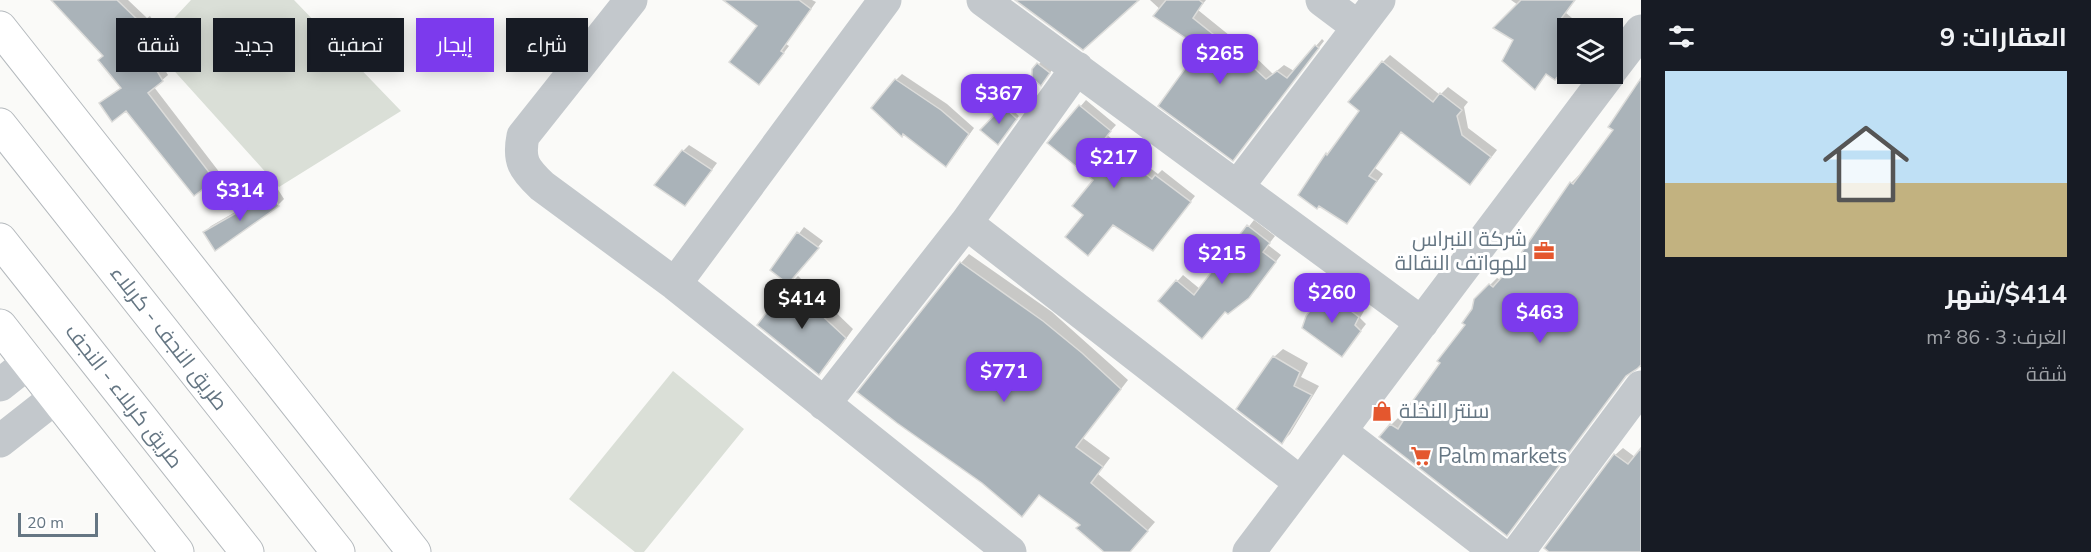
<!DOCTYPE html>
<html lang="ar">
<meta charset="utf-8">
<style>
body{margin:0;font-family:"Nunito Sans",Cairo,sans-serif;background:#242831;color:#f1f3f6;direction:rtl;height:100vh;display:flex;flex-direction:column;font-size:22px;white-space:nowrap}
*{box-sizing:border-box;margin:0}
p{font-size:20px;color:#9ea1a6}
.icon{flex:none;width:33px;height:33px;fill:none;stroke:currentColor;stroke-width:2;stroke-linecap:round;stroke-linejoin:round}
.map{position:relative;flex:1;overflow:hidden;direction:ltr}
.panel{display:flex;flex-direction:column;background:#171b24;width:450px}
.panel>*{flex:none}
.hud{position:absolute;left:18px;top:18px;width:570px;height:54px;direction:rtl;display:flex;gap:12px}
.tools{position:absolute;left:1557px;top:18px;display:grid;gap:12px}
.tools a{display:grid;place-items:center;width:66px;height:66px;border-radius:0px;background:#171b24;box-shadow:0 3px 15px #0003;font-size:30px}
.scale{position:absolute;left:18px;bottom:15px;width:80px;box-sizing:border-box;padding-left:6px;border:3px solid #657683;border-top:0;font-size:16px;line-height:21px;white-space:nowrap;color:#657683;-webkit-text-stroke:4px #fff;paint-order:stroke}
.price{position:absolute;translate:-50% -51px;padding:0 14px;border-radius:12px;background:#7c3aed;color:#fff;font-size:20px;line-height:39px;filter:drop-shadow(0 2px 3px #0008)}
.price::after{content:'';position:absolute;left:50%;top:36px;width:18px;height:14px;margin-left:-9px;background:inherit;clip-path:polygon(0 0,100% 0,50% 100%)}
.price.current{background:#222;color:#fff}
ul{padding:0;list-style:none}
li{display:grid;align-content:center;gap:12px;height:318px;padding:0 24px}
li+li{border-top:2px solid #363941}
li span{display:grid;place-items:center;height:186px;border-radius:0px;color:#555}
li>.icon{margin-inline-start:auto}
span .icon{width:108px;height:108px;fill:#fffc;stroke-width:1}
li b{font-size:26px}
h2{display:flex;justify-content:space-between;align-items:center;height:72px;padding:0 24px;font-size:26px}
.pill{padding:0 21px;border-radius:0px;background:#171b24;box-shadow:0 3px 15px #0003;font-size:21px;line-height:54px}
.pill.current{background:#7c3aed;color:#fff}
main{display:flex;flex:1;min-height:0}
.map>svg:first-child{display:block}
.green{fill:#dadfd7}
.shadow{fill:#0003}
.building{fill:#aab3b9;stroke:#dcdcda;stroke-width:1.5}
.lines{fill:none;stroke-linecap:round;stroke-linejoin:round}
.major-casing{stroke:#b5babe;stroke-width:35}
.highway-casing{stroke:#b4b9bd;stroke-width:35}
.minor{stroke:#c3c8cc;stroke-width:33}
.major{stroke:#fff;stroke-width:33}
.highway{stroke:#fff;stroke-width:33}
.labels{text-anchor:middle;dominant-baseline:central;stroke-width:6;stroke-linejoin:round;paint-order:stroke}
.poi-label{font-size:21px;fill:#657683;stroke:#fff;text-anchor:start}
.street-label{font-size:21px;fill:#657683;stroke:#fff}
</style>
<main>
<section class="panel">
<h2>العقارات: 9<svg class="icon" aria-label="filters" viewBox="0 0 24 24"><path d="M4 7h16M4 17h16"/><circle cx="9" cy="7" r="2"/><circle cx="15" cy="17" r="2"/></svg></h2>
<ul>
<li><span style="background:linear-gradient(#bfe0f5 60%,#c2b280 0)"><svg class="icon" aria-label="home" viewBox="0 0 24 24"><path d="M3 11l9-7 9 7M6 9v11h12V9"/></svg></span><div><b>$414/شهر</b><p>الغرف: 3 · 86 m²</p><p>شقة</p></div></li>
</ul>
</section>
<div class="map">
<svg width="1641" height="552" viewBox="0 0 1641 552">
<rect width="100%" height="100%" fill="#fafaf8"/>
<path class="green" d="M 191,0 L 294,0 L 401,111 L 279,187 L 150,44 Z
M 673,371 L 744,429 L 644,552 L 635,552 L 569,499 Z"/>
<path class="shadow" d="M 62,0 L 128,0 L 147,18 L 150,16 L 161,32 L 149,43 L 168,75 L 154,87 L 220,173 L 214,179 L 194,194 L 127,109 L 100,103 L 122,87 L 104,56 Z
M 725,0 L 812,0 L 816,2 L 786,44 L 789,46 L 765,77 L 759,26 Z
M 1150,0 L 1206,0 L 1198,10 L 1250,52 L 1273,74 L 1284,65 L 1294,71 L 1316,46 L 1322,39 L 1324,41 L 1233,159 L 1202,48 Z
M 1511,0 L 1575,0 L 1566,13 L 1584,28 L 1568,28 L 1547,73 L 1535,88 L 1515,39 L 1518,5 Z
M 1390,55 L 1440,95 L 1448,87 L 1468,102 L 1464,107 L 1468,128 L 1497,150 L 1477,176 L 1402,131 L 1375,168 L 1383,174 L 1346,222 L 1320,204 L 1300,195 L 1327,154 L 1361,111 L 1383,62 Z
M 1041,62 L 1052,70 L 1044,81 L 1033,70 Z
M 902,74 L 947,104 L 974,128 L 952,159 L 896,80 Z
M 1641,81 L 1641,367 L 1634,368 L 1630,371 L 1514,526 L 1391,425 L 1399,417 L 1405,421 L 1467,324 L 1475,300 L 1497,278 L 1501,280 L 1516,263 L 1571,183 L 1579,175 L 1580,177 L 1615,130 Z
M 1086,100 L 1116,125 L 1107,135 L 1158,174 L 1162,170 L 1195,196 L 1153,249 L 1113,223 L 1085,215 L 1095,180 L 1049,143 Z
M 1006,104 L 1019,116 L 1000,140 L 982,130 Z
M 689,145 L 717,163 L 691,198 L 683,151 Z
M 277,188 L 284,199 L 278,205 L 215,249 L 205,232 L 211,226 Z
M 1254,220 L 1275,236 L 1268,245 L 1281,255 L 1254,290 L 1160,301 L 1183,275 L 1200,289 Z
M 804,227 L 823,241 L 789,282 L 791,283 L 798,276 L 853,329 L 827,365 L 819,373 L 759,325 L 790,284 L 772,270 Z
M 969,254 L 1052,312 L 1128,380 L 1083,438 L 1110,458 L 1098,474 L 1155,522 L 1129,552 L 1107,552 L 1082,525 L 1040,494 L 1022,515 L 961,263 Z
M 1331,286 L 1364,311 L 1360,318 L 1366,324 L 1342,355 L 1308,316 Z
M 1283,349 L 1308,363 L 1301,377 L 1319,386 L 1290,434 L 1282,442 L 1274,357 Z
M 1623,448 L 1635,457 L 1641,451 L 1641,552 L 1551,552 L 1615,455 Z"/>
<path class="building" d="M 51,0 L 117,0 L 141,23 L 143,20 L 156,39 L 144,49 L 163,81 L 148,93 L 215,180 L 194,196 L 126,111 L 112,122 L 99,103 L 121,88 L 98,60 L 103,56 Z
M 723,0 L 799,0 L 811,9 L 781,51 L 784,53 L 759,85 L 729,62 L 757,26 Z
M 1015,0 L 1139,0 L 1083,50 Z
M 1166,0 L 1199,0 L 1203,3 L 1193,18 L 1243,58 L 1266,79 L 1277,71 L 1287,78 L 1315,45 L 1319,48 L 1233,161 L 1158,106 L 1200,48 L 1153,16 Z
M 1521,0 L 1575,0 L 1560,20 L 1570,28 L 1568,28 L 1568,64 L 1555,80 L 1546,74 L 1535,90 L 1502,61 L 1513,40 L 1493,28 Z
M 1382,61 L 1433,102 L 1440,93 L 1462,110 L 1457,116 L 1462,135 L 1491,157 L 1470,185 L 1401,132 L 1369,176 L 1377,181 L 1347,224 L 1319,206 L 1317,209 L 1298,195 L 1326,153 L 1327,155 L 1359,111 L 1348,102 Z
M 1037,63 L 1050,73 L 1041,86 L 1032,78 L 1032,69 Z
M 1641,78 L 1641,365 L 1637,369 L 1626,376 L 1507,536 L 1379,437 L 1390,424 L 1398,429 L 1411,408 L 1409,406 L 1440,363 L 1437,361 L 1465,325 L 1462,323 L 1472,309 L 1474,299 L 1489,284 L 1493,287 L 1515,262 L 1570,182 L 1573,184 L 1613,130 L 1608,127 Z
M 895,79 L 941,110 L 969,134 L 946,167 L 903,134 L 902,137 L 871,108 Z
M 1079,105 L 1111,131 L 1103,141 L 1152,179 L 1155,175 L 1191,202 L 1153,251 L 1113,225 L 1088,256 L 1065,237 L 1083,215 L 1072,206 L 1093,180 L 1047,143 Z
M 1003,106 L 1017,119 L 998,145 L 980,130 Z
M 682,150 L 712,170 L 685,206 L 654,185 Z
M 271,193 L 279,206 L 215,251 L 203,232 Z
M 1247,225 L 1270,243 L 1263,252 L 1276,262 L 1249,298 L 1228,314 L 1225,312 L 1202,339 L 1158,301 L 1176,280 L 1194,295 Z
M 797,232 L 819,248 L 788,284 L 770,270 Z
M 960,262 L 1043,321 L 1082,353 L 1121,389 L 1076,447 L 1103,467 L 1091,483 L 1148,531 L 1130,552 L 1104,552 L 1076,528 L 1080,525 L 1039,495 L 1022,517 L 982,483 L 897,423 L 857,392 Z
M 788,284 L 846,338 L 819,375 L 757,325 Z
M 1324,291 L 1359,317 L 1355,325 L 1361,331 L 1342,357 L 1302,328 L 1306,316 Z
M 1273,356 L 1300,372 L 1294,386 L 1312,395 L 1282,444 L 1236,409 Z
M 1641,448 L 1641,552 L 1549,552 L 1544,548 L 1614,454 L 1628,464 Z"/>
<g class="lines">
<g class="major-casing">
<path id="major" d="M 0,28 L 414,552
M 0,326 L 177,552"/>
</g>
<g class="highway-casing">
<path id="highway" d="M 0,125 L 338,552
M 0,240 L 247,552"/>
</g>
<path class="minor" d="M 631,0 L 523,136 C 518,161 524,169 542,186 L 675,284 L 1010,552
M 983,0 L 1422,323
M 1322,0 L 1358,27
M 1612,69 L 1641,31
M 1238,186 L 1379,0
M 966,223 L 1077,68
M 675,284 L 885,0
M 0,385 L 29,362
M 824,404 L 966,223 L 1301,483
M 1340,431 L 1497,552
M 0,441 L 56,397
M 1249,552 L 1609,74
M 1518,552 L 1641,387"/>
<use href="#major" class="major"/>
<use href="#highway" class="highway"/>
</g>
<defs>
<g id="office-bare" transform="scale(1.62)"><path d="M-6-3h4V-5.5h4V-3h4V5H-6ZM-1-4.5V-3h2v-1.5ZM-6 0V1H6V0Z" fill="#e4572e" stroke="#fff" stroke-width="2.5" paint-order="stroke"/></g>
<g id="shop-bare" transform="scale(1.62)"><path d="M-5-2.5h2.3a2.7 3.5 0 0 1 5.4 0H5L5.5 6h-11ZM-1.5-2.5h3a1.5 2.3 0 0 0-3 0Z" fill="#e4572e" stroke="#fff" stroke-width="2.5" paint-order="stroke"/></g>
<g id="supermarket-bare" transform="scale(1.62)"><path d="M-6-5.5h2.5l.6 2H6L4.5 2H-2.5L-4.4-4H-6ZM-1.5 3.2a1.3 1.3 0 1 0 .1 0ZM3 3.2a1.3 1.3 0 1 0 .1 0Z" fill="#e4572e" stroke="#fff" stroke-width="2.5" paint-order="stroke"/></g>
</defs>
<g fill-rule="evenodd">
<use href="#office-bare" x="1544" y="251"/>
<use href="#shop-bare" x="1382" y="411"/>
<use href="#supermarket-bare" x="1421" y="456"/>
</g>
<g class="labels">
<g class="poi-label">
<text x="1527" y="239" text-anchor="end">شركة النبراس<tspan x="1527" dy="24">للهواتف النقالة</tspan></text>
<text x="1399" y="411">سنتر النخلة</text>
<text x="1438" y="456">Palm markets</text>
</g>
<g class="street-label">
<text transform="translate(169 338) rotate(52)">طريق النجف - کربلاء</text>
<text transform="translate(124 396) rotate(52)">طريق کربلاء - النجف</text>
</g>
</g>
</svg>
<div class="tools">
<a><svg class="icon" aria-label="layers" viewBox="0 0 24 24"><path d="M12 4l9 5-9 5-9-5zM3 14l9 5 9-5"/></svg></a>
</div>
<div class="scale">20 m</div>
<b class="price" style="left:1220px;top:85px">$265</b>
<b class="price" style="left:999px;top:125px">$367</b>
<b class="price" style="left:1114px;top:189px">$217</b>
<b class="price" style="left:240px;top:222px">$314</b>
<b class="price" style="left:1222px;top:285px">$215</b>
<b class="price" style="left:1332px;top:324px">$260</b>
<b class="price current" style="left:802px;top:330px">$414</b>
<b class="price" style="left:1540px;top:344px">$463</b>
<b class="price" style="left:1004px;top:403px">$771</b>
<div class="hud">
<a class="pill">شراء</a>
<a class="pill current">إيجار</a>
<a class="pill">تصفية</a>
<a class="pill">جديد</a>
<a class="pill">شقة</a>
</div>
</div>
</main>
